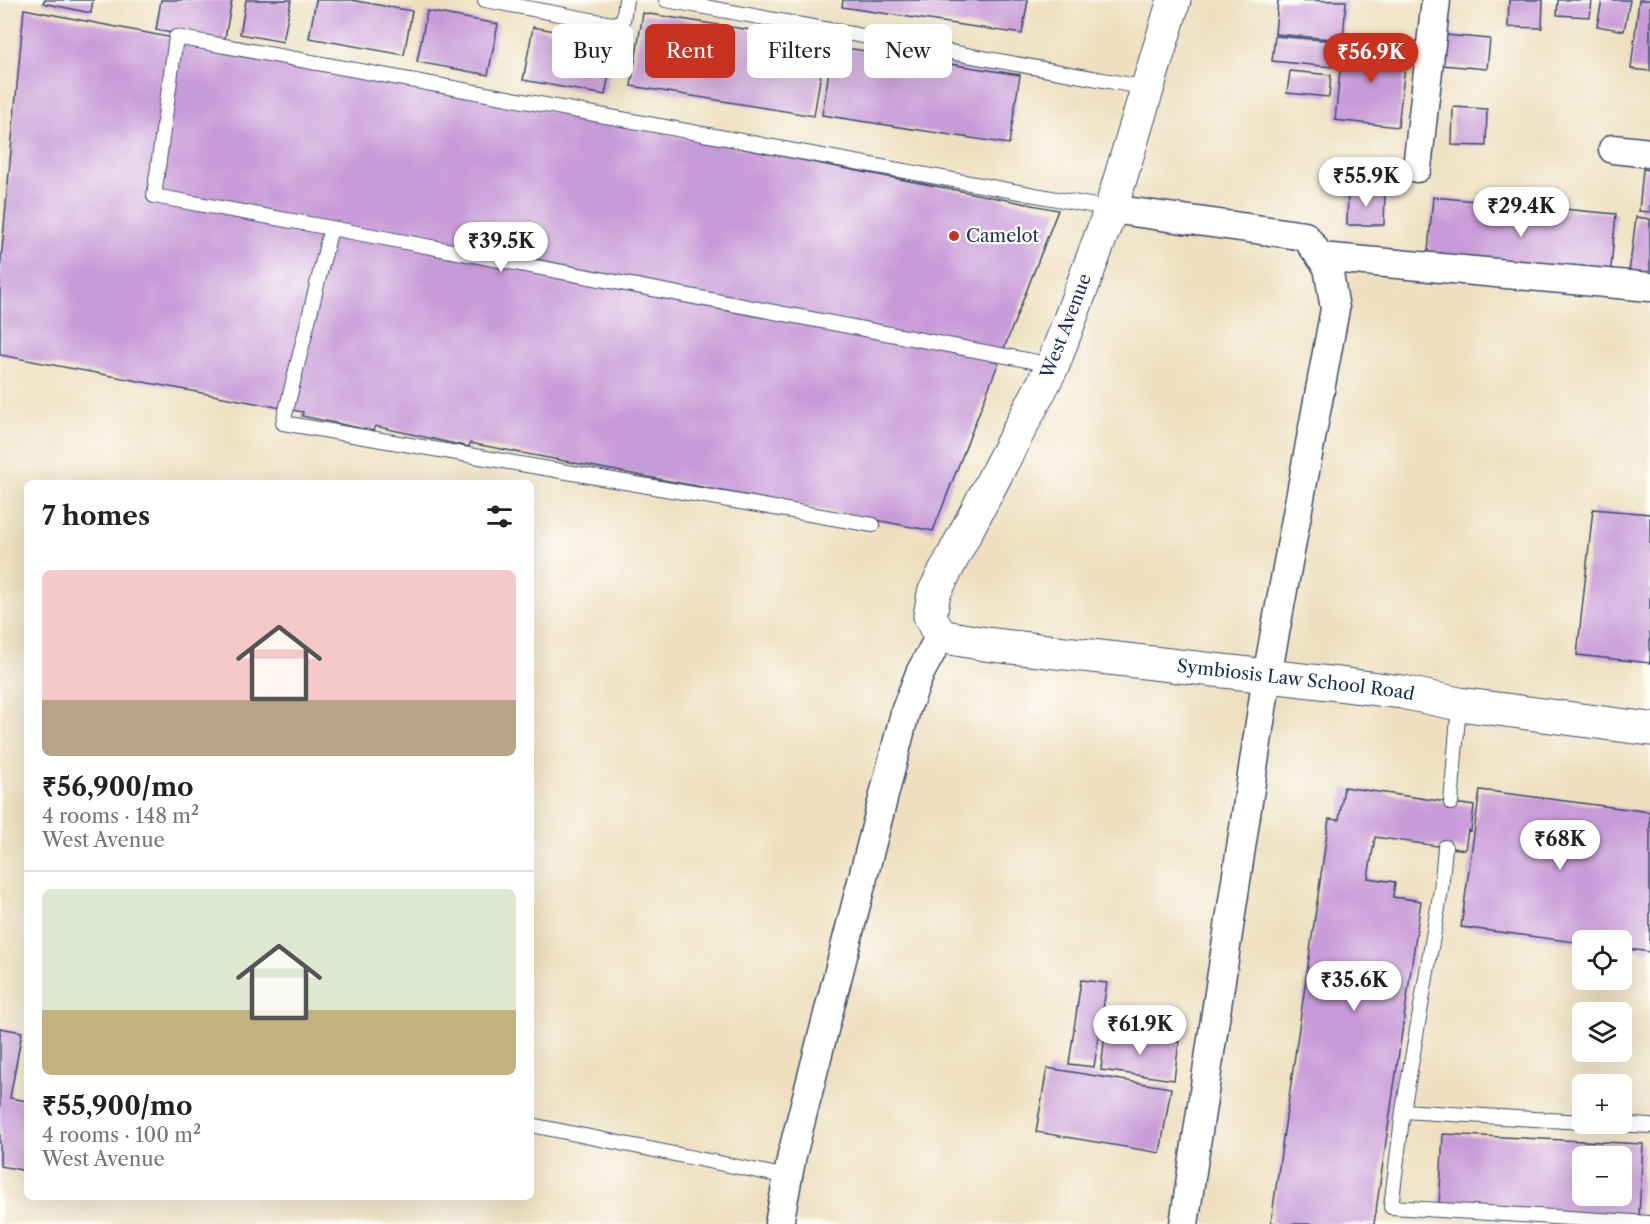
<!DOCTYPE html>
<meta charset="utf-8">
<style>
body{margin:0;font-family:"Libre Caslon Text",serif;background:#f2f2f2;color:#222;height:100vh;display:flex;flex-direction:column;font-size:22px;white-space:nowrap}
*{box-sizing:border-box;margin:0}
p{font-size:20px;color:#767676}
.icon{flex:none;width:33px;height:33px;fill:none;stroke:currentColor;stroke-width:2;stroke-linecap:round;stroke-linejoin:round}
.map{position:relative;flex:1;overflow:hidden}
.drawer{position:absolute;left:24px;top:480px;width:510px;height:720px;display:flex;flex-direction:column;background:#fff;border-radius:9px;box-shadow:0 6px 24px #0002}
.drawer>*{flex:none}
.top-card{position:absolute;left:552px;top:24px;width:570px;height:54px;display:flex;gap:12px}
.controls{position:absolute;left:1572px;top:930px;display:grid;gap:12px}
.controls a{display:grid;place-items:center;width:60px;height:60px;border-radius:9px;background:#fff;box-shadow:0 6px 24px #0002;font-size:30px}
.price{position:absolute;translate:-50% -51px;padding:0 14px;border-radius:21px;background:#fff;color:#222;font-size:20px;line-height:39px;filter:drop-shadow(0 2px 3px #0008)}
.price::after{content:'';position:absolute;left:50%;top:36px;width:18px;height:14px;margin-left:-9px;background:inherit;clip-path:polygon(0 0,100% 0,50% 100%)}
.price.on{background:#c8321e;color:#fff}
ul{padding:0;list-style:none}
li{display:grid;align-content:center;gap:12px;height:318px;padding:0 18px}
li+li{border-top:2px solid #e0e0e0}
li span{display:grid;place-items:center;height:186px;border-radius:9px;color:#555}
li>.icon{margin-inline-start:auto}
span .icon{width:108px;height:108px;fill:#fffc;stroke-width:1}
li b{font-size:26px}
h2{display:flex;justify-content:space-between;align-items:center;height:72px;padding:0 18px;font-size:26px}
.pill{padding:0 21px;border-radius:9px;background:#fff;box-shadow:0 6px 24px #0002;font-size:21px;line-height:54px}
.pill.on{background:#c8321e;color:#fff}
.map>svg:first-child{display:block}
.building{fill:#c79ad8;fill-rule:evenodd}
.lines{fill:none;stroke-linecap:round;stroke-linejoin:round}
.lane-casing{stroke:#3b4a6d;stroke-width:16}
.street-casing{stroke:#3b4a6d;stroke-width:31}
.secondary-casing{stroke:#3b4a6d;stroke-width:35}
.lane{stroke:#fff;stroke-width:14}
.street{stroke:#fff;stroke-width:28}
.secondary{stroke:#fff;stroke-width:33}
.poi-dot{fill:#c8321e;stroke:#fdfcf7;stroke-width:2}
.labels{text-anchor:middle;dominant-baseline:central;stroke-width:4.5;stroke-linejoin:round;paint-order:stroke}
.poi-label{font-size:18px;fill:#1b2f5e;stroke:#fdfcf7;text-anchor:start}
.street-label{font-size:18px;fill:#1b2f5e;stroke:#fdfcf7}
</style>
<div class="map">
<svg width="1650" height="1224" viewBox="0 0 1650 1224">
<rect width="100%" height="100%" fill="#fdfcf7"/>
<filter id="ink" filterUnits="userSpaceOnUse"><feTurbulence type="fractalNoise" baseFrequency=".0167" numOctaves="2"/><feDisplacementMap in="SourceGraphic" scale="12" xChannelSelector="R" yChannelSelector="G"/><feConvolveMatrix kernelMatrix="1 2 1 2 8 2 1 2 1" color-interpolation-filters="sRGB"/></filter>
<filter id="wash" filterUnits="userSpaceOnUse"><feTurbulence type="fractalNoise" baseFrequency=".008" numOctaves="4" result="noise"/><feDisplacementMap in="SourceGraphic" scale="24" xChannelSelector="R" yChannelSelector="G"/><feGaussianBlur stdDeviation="1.35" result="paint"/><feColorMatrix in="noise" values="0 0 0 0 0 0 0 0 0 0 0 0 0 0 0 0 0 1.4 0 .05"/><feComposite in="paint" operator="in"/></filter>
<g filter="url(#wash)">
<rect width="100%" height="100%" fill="#eee0bf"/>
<g id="blocks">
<path class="building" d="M 44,0 L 93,0 L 91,13 L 43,3 Z
M 161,0 L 232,0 L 224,43 L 156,30 Z
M 246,0 L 291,0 L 283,42 L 240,34 Z
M 316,0 L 351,0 L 412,11 L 404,55 L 309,38 Z
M 843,0 L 1028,0 L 1022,34 L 842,7 Z
M 1278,0 L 1346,1 L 1343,40 L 1275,34 Z
M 1509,0 L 1543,0 L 1542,28 L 1508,27 Z
M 1558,0 L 1592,0 L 1590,17 L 1557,15 Z
M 1602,0 L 1630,0 L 1624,31 L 1597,26 Z
M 1639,0 L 1650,0 L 1650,71 L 1631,69 Z
M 24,9 L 1058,210 L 933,531 L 470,443 L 469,447 L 375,426 L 373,431 L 302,416 L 303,412 L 0,355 L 0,271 Z
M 427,11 L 498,24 L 488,75 L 417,62 Z
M 643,13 L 826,42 L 814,116 L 631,86 Z
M 533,27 L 615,42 L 605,95 L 523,80 Z
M 1445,35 L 1490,39 L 1487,69 L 1442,65 Z
M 1275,36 L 1334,41 L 1332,67 L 1272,61 Z
M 1343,42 L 1407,49 L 1398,127 L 1335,120 Z
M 833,46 L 1020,75 L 1009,144 L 822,115 Z
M 1290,71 L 1331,75 L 1329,97 L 1287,93 Z
M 1453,107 L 1487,109 L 1486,146 L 1452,145 Z
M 1643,169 L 1650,170 L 1650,212 L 1639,211 Z
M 1348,191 L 1385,193 L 1384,225 L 1347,225 Z
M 1433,197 L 1616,214 L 1610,278 L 1427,262 Z
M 1636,217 L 1650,219 L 1650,276 L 1629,273 Z
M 1593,509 L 1650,514 L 1650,663 L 1577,655 Z
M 1344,787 L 1474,806 L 1471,831 L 1468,830 L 1465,850 L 1375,837 L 1368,878 L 1395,882 L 1393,897 L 1421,901 L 1374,1224 L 1276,1224 L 1271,1222 L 1329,819 L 1339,820 Z
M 1480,790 L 1650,812 L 1650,952 L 1622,948 L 1622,940 L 1582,940 L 1582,943 L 1461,927 Z
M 1081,980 L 1107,983 L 1094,1067 L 1069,1064 Z
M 0,1028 L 22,1032 L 10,1098 L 27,1101 L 27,1171 L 0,1166 Z
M 1105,1033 L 1179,1042 L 1174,1080 L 1101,1070 Z
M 1047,1068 L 1171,1088 L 1160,1153 L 1036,1132 Z
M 1443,1134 L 1643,1144 L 1639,1216 L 1439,1207 ZM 1582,1156 L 1622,1156 L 1622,1196 L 1582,1196 Z"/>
</g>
</g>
<g filter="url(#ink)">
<use href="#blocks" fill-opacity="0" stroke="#3b4a6d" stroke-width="1.5"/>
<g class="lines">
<g class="lane-casing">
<path id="lane" d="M 485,0 L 612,24 L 623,21 L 626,0
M 666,0 L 1147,88
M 331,228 L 283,423 L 873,525
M 1053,365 L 331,228 L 154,196 L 176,37 L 1111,209
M 1451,803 L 1459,704
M 1445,847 L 1441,890 L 1403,1111 L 1391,1207 L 1650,1223
M 1403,1111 L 1582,1122
M 1615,1124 L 1650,1126
M 531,1125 L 788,1177"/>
</g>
<g class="street-casing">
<path id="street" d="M 1613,149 L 1650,153
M 1417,168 L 1436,0
M 1111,209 L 1305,236 L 1328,267 L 1335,309 L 1267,676 L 1184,1224
M 1321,257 L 1650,287
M 779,1224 L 792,1155 L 906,709 L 920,673 L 940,636"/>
</g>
<g class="secondary-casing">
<g id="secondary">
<path id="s1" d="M 1174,0 L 1111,209 L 1053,365 L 934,593 L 930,616 L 940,636 L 985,644 L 1338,684 L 1402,692 L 1459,704 L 1650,729"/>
</g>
</g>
<use href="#lane" class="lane"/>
<use href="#street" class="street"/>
<use href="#secondary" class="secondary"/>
</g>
</g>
<circle class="poi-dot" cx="954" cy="236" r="6"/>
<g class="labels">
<g class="poi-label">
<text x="966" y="236">Camelot</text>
</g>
<g class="street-label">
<text transform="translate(1066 326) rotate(-69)">West Avenue</text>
<text stroke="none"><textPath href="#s1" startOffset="1046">Symbiosis Law School Road</textPath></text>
</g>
</g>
</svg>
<div class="controls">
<a><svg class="icon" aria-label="locate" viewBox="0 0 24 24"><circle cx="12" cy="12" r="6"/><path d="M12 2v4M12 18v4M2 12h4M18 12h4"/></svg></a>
<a><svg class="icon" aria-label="layers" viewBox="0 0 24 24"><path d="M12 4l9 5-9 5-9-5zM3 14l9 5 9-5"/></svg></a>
<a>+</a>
<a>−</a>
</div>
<b class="price on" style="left:1371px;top:84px">₹56.9K</b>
<b class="price" style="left:1366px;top:208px">₹55.9K</b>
<b class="price" style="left:1521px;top:238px">₹29.4K</b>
<b class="price" style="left:501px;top:273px">₹39.5K</b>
<b class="price" style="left:1560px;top:871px">₹68K</b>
<b class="price" style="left:1354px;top:1012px">₹35.6K</b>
<b class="price" style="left:1140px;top:1056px">₹61.9K</b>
<div class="top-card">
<a class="pill">Buy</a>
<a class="pill on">Rent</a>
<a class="pill">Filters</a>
<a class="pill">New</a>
</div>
<section class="drawer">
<h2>7 homes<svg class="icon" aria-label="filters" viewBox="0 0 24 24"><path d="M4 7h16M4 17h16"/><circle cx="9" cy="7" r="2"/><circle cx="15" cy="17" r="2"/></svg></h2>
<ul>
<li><span style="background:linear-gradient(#f6c9c9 70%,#b9a48a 0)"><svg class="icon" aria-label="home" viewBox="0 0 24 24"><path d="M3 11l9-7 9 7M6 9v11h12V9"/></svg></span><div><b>₹56,900/mo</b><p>4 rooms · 148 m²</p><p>West Avenue</p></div></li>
<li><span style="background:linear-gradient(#dfe7d0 65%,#c2b280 0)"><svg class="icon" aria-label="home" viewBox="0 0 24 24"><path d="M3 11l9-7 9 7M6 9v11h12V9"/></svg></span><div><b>₹55,900/mo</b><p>4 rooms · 100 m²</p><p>West Avenue</p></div></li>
</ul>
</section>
</div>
